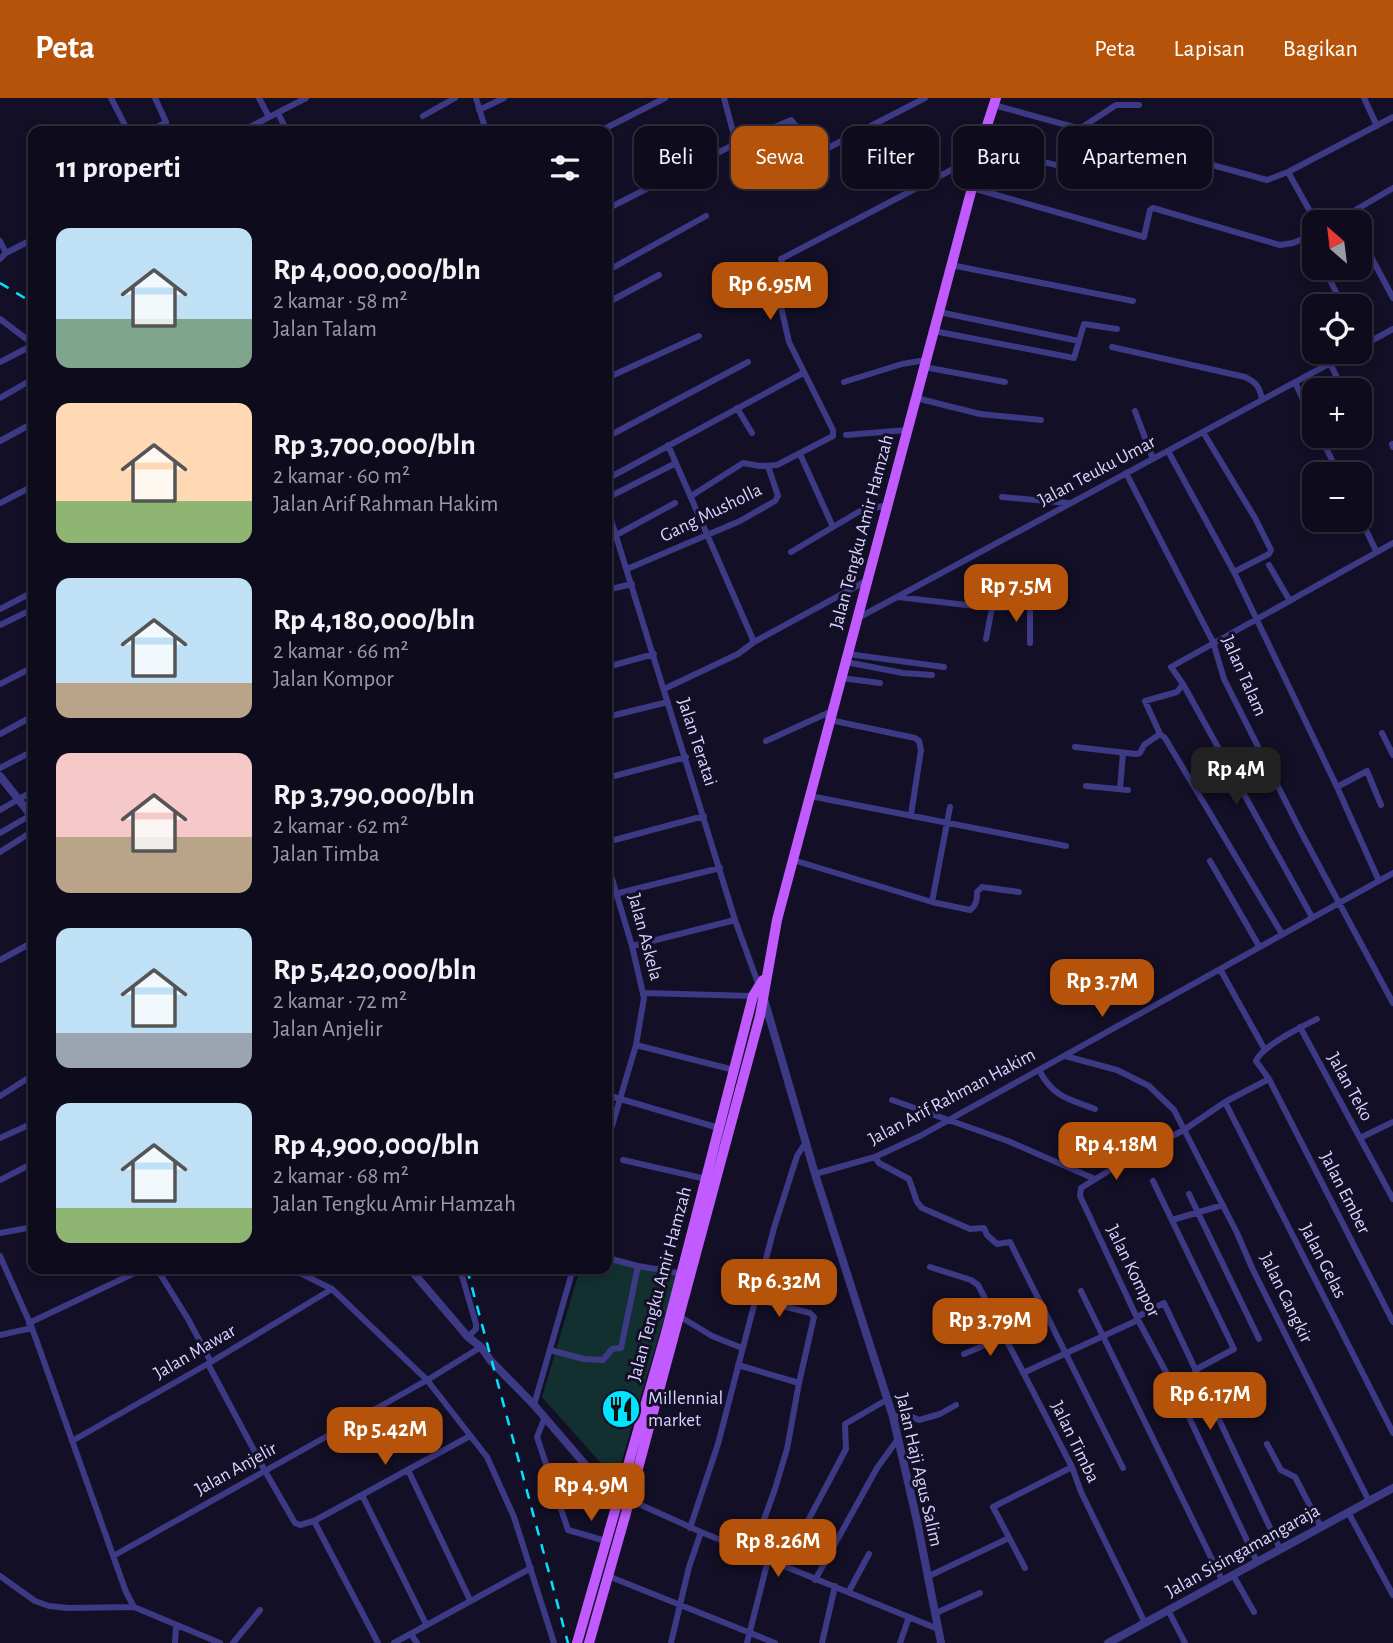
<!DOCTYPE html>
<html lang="id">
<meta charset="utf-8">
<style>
body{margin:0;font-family:"Alegreya Sans",sans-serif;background:#171425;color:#f1f3f6;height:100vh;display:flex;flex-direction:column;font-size:26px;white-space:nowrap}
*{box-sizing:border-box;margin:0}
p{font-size:23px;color:#9b9ba3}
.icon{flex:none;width:38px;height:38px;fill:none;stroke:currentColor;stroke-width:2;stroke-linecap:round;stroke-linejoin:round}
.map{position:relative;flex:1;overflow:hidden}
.side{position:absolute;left:28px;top:28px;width:584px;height:1148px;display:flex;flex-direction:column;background:#0e0b1c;border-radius:14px;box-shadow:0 4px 10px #0003,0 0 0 2px #2e2b3b}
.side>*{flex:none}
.hud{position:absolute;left:634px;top:28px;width:654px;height:63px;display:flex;gap:14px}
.needle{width:46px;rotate:332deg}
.fabs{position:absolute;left:1302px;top:112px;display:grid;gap:14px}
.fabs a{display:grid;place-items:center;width:70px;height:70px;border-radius:14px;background:#0e0b1c;box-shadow:0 4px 10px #0003,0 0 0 2px #2e2b3b;font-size:35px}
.price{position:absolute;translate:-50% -60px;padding:0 16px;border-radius:14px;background:#b45309;color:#fff;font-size:23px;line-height:46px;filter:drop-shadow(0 2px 4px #0008)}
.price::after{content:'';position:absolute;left:50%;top:42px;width:21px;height:16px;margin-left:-10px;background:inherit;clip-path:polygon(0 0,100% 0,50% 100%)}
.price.active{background:#222;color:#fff}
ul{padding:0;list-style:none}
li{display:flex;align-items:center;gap:21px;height:175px;padding:0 28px}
li span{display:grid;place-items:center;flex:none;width:196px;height:140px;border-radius:14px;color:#555}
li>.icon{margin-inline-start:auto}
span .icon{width:84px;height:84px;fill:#fffc;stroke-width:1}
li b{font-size:30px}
h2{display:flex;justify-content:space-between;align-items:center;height:84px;padding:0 28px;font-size:30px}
.pill{padding:0 24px;border-radius:14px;background:#0e0b1c;box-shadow:0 4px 10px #0003,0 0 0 2px #2e2b3b;font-size:24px;line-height:63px}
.pill.active{background:#b45309;color:#fff}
header{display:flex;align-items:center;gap:42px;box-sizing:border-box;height:98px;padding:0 35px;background:#b45309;color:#fff}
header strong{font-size:33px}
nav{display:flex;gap:38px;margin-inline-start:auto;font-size:24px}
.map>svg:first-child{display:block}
.green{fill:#12302f}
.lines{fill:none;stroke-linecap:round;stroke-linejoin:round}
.minor{stroke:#3d3a85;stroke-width:6}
.tertiary{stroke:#3d3a85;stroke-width:8}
.primary{stroke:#c25bff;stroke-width:10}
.rail{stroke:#00e5ff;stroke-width:2.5;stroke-dasharray:10 9;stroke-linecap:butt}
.labels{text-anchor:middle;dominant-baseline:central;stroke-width:6;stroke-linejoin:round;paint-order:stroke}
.street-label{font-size:19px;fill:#d9d4ff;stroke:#130f26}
.poi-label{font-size:19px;fill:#d9d4ff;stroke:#130f26;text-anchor:start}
</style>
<header>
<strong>Peta</strong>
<nav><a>Peta</a><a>Lapisan</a><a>Bagikan</a></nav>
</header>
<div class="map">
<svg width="1393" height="1545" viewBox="0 0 1393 1545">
<rect width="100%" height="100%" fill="#130f26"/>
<path class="green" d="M 607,1163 L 677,1177 L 616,1382 L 542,1299 L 580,1171 L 607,1171 Z"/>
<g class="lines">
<path class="minor" d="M 111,0 L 128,33
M 259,0 L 269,19
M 476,0 L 486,33
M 724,0 L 747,86
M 1364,0 L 1377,28
M 994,7 L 1267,82 L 1288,74 L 1393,19
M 479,12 L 504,0
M 278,15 L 287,33
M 423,18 L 455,0
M 1081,30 L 1116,7 L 1139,7
M 150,33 L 166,24 L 155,0
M 242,33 L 306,0
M 600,33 L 665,0
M 980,49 L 1149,89
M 795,67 L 925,0
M 1288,74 L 1316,124
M 972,90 L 1144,139 L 1150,112 L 1153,110 L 1280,147 L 1293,145 L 1314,136
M 607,111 L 735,46 L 791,22 L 804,38 L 818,31
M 1335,124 L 1393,90
M 1360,138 L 1393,200
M 0,143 L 6,155
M 0,161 L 6,155 L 33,141
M 951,167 L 1133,203
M 1325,172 L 1343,208
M 607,173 L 706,118
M 607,205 L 659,177
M 939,214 L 1079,243
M 0,221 L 33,246
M 934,233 L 1074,260 L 1084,226 L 1117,231
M 1112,249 L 1245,279 C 1256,284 1260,289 1262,302
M 1360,249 L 1393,231
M 0,264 L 33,247
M 1330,265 L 1343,292
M 924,269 L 1005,284
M 607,280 L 699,238
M 844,284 L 902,266 L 926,262
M 1295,284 L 1314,326
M 0,300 L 33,281
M 916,300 L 980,316 L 1041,322
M 737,310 L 752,335
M 1135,313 L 1153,361
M 1203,334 L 1255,420 L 1271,452 L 1269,456 L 1234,474
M 846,337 L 907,332
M 1320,338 L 1339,376
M 607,339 L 748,264
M 0,343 L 33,325
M 1392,346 L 1393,349
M 668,347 L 754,544
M 1168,353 L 1234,474 L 1337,689 L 1379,783
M 800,356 L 833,429 L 860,413 L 888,407
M 1126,375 L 1213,544 L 1224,581 L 1302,736 L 1393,905
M 607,381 L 803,275
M 691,398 L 743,365 L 760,368 L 777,367 L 833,338 L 833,332 L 789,244 L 781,209 L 782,193 L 786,178 L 781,161 L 978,58
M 1002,399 L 1068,405
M 607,400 L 676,365
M 0,405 L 33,388
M 607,409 L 735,822 L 759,888
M 1360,419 L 1376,453
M 607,442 L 675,405
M 791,454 L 833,429
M 1269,467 L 1290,503
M 627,471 L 740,423 L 775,403 L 778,398 L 768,368
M 607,492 L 632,486
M 898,499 L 992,510 L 1043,508
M 1030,508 L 1030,545
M 0,511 L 33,494
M 858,520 L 1351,254
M 0,527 L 33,511
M 986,541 L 992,510
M 848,556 L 944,569
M 846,564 L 903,575 L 932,577
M 607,569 L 654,556
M 841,580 L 880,585
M 0,586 L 33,569
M 1183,586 L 1312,819
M 664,591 L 738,556 L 754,544 L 868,482
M 607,619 L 668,604
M 830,622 L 915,640 L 919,643 L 921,652 L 911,717
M 1382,635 L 1393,657
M 0,636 L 33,618
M 766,643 L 832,613
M 1075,649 L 1136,656 L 1140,655 L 1144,647 L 1160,636
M 0,670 L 33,653
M 607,680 L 686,659
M 1086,688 L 1128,692
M 1337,689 L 1367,673 L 1381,707
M 1120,691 L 1123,655
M 810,698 L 1066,748
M 0,712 L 33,693
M 0,735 L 31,717
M 607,744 L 704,718
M 0,754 L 33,733
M 793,762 L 932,804 L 970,812 C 977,807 977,801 977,794 L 982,789 L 1019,794
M 1210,763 L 1259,848
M 607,764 L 632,848 L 644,900 L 636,947 L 607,1045
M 607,798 L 720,770
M 932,804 L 950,709
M 1282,836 L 1165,640 L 1160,636 L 1145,603 L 1177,594 L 1183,586 L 1171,569 L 1393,445
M 632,848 L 735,822
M 0,862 L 33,844
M 1220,871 L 1265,952
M 644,895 L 753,898
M 1317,921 C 1301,929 1262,948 1256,963 L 1269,981 L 1393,1224
M 1300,929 L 1393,1101
M 636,947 L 734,972
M 1065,958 L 1117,972 L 1149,988 L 1174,1012 L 1237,1135 L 1253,1172 L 1369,1403
M 1039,972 C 1053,999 1068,1001 1095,1011
M 607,997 L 719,1030
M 0,998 L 33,977
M 892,1002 L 1008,1043 L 1095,1081
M 1225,1004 L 1393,1335
M 0,1040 L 33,1025
M 1360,1040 L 1393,1024
M 875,1059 L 879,1065 L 909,1081 L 917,1104 L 922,1110 L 970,1131 L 984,1130 L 987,1137 L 997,1146 L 1010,1144 L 1123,1370
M 623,1062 L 706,1081
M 815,1076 L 875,1059 L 920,1038 L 1393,775
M 0,1082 L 33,1065
M 1153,1083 L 1234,1251 L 1195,1272
M 1189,1096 L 1259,1241
M 1172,1122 L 1223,1107
M 0,1135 L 33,1129
M 0,1158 L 32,1230 L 126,1494 L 134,1509
M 607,1160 L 638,1168 L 684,1176
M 930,1169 L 971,1182 L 978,1187 L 1072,1369 L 1081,1394 L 1145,1525
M 157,1171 L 188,1221 L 211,1264
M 292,1171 L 332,1191 L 427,1282 L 487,1359 L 514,1419 L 554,1545
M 460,1171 L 476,1226 L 476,1231 L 468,1239
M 1081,1193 L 1222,1482
M 679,1218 L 712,1238 L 742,1250
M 1137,1219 L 1164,1205 L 1280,1451
M 29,1225 L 143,1171
M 0,1237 L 32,1230
M 550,1252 L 584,1261 L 603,1262 L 612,1251 L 621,1250 L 638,1168
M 964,1256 L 1004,1239
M 208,1266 L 265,1373 L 295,1425 L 300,1427 L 314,1423 L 470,1338
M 738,1267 L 799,1285
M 1023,1275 L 1138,1222
M 534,1307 L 573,1171
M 545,1319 L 537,1339 L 568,1432 L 606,1443
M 893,1319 L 907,1317 L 919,1322 L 940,1316 L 956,1307
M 72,1343 L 211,1264 L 332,1191
M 1267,1346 L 1281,1372 L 1295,1379 L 1321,1429
M 408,1372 L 470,1502
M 362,1397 L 426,1526
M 630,1402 L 701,1434 L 938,1531
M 1348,1414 L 1393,1497
M 314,1423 L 378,1545
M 690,1430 L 718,1346 L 774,1130 L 797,1058 L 806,1044
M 752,1455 L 775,1391 L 787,1351 L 799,1285 L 814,1219 L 810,1215 L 755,1201
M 115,1457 L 429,1281 L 481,1249
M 1257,1464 L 1180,1300 L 1138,1222 L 1080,1098 L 1081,1090 L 1131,1059 L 1184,1032 L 1225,1004 L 1269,981
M 784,1468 L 846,1351 L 845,1326 L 888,1301
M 1025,1470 L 993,1409 L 1072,1369
M 1233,1477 L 1254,1514
M 0,1478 L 35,1503 L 49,1508 L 68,1510 L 134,1509 L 220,1545
M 608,1478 L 775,1545
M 927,1479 L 1009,1440
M 815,1482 L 877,1370 L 898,1341
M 849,1493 L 869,1456
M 1168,1512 L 1185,1545
M 936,1515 L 980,1495
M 411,1536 L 417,1545
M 175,1545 L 176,1528
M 233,1545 L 260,1512
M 394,1545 L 531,1470
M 671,1545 L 689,1469 L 701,1434
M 747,1545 L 768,1462
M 822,1545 L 835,1488
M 900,1545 L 909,1519"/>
<path class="tertiary" d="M 0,678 L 33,720
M 764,901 L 815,1076 L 893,1319 L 917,1423 L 941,1545
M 410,1171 L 468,1239 L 481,1249 L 491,1263 L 534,1307 L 601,1385 L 613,1396 L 624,1400
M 1108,1545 L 1393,1390"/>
<path class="primary" d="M 577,1545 L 666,1235 L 753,898 L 763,882
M 589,1545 L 626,1415 L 760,918 L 777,822 L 972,90 L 980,49 L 996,0"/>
<path class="rail" d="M 0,185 L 33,205
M 467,1171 L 568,1545"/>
</g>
<defs>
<g id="restaurant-disc" transform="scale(2.0125)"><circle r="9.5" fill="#00e5ff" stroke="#130f26"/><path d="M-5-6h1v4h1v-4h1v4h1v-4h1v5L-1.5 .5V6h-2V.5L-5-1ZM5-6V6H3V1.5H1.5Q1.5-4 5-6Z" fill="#111"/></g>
</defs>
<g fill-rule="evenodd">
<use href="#restaurant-disc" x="621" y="1311"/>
</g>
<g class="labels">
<g class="street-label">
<text transform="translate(1097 373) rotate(-28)">Jalan Teuku Umar</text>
<text transform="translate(711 415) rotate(-26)">Gang Musholla</text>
<text transform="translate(862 434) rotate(-75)">Jalan Tengku Amir Hamzah</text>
<text transform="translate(1244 578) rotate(66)">Jalan Talam</text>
<text transform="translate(697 644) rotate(72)">Jalan Teratai</text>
<text transform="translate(645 839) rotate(75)">Jalan Askela</text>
<text transform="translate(1350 989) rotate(61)">Jalan Teko</text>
<text transform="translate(952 999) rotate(-28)">Jalan Arif Rahman Hakim</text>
<text transform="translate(1345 1095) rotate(63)">Jalan Ember</text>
<text transform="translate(1323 1163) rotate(63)">Jalan Gelas</text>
<text transform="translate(1133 1173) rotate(64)">Jalan Kompor</text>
<text transform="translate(660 1186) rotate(-75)">Jalan Tengku Amir Hamzah</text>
<text transform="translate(1286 1200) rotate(64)">Jalan Cangkir</text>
<text transform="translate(195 1254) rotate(-30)">Jalan Mawar</text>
<text transform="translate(1075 1344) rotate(64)">Jalan Timba</text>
<text transform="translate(236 1371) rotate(-29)">Jalan Anjelir</text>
<text transform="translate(919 1372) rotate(77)">Jalan Haji Agus Salim</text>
<text transform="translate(1243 1453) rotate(-29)">Jalan Sisingamangaraja</text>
</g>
<g class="poi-label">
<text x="648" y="1300">Millennial<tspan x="648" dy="22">market</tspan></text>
</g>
</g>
</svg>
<div class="fabs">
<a><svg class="needle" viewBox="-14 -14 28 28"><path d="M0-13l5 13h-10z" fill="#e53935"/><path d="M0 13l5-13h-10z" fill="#9b9ba3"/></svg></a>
<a><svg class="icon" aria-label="locate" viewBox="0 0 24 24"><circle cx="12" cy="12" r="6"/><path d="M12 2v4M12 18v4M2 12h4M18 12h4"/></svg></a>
<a>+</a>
<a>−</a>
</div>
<b class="price" style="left:770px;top:224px">Rp 6.95M</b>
<b class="price" style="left:1016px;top:526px">Rp 7.5M</b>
<b class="price active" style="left:1236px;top:709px">Rp 4M</b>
<b class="price" style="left:1102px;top:921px">Rp 3.7M</b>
<b class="price" style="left:1116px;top:1084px">Rp 4.18M</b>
<b class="price" style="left:779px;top:1221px">Rp 6.32M</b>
<b class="price" style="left:990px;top:1260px">Rp 3.79M</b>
<b class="price" style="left:1210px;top:1334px">Rp 6.17M</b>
<b class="price" style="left:385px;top:1369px">Rp 5.42M</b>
<b class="price" style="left:591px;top:1425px">Rp 4.9M</b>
<b class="price" style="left:778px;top:1481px">Rp 8.26M</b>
<div class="hud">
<a class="pill">Beli</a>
<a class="pill active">Sewa</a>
<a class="pill">Filter</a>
<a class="pill">Baru</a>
<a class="pill">Apartemen</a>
</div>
<section class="side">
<h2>11 properti<svg class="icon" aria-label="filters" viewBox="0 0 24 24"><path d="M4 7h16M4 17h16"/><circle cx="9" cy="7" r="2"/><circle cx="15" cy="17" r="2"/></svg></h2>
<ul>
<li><span style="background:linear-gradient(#bfe0f5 65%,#7fa58c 0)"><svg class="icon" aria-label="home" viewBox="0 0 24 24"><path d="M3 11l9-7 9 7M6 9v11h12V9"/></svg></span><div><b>Rp 4,000,000/bln</b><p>2 kamar · 58 m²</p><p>Jalan Talam</p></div></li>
<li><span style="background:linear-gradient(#ffd9b3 70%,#8fb573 0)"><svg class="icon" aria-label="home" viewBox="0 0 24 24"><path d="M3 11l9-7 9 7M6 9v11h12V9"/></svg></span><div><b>Rp 3,700,000/bln</b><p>2 kamar · 60 m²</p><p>Jalan Arif Rahman Hakim</p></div></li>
<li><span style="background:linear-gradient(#bfe0f5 75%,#b9a48a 0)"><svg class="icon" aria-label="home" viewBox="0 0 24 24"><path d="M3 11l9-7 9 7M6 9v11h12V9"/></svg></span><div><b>Rp 4,180,000/bln</b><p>2 kamar · 66 m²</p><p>Jalan Kompor</p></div></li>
<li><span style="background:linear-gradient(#f6c9c9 60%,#b9a48a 0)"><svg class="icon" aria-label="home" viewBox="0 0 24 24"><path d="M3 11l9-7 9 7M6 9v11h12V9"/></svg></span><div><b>Rp 3,790,000/bln</b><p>2 kamar · 62 m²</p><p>Jalan Timba</p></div></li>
<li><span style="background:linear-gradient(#bfe0f5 75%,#9aa5b1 0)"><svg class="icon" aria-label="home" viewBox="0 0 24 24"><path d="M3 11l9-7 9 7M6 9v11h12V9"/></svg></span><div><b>Rp 5,420,000/bln</b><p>2 kamar · 72 m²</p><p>Jalan Anjelir</p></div></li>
<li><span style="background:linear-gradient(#bfe0f5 75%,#8fb573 0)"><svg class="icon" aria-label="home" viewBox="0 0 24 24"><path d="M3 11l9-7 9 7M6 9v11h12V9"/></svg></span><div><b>Rp 4,900,000/bln</b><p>2 kamar · 68 m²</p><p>Jalan Tengku Amir Hamzah</p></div></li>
</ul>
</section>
</div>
